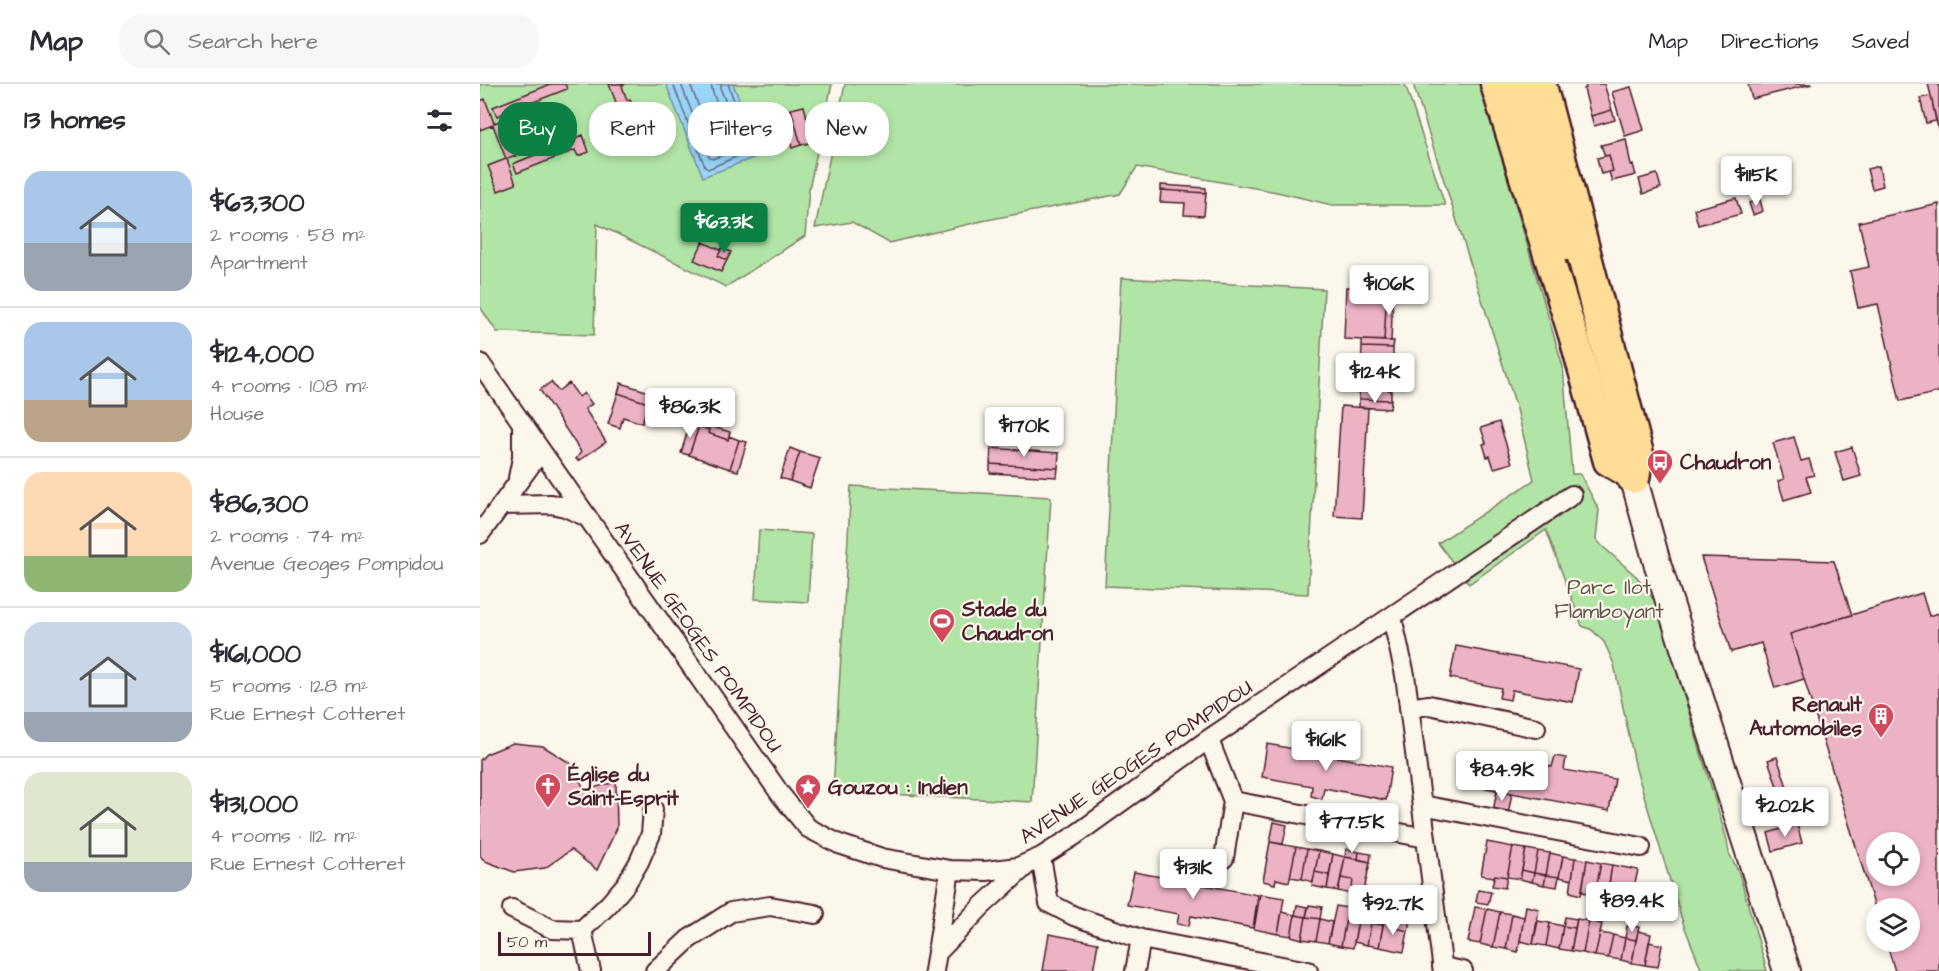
<!DOCTYPE html>
<meta charset="utf-8">
<style>
body{margin:0;font-family:"Architects Daughter",sans-serif;background:#f7f7f7;color:#2b2b33;height:100vh;display:flex;flex-direction:column;font-size:22px;white-space:nowrap}
*{box-sizing:border-box;margin:0}
p{font-size:20px;color:#7c7c81}
.icon{flex:none;width:33px;height:33px;fill:none;stroke:currentColor;stroke-width:2;stroke-linecap:round;stroke-linejoin:round}
.map{position:relative;flex:1;overflow:hidden}
.sheet{display:flex;flex-direction:column;background:#fff;width:480px}
.sheet>*{flex:none}
.banner{position:absolute;left:18px;top:18px;width:570px;height:54px;display:flex;gap:12px}
.controls{position:absolute;left:1386px;top:748px;display:grid;gap:12px}
.controls a{display:grid;place-items:center;width:54px;height:54px;border-radius:50%;background:#fff;box-shadow:0 3px 9px #0003;font-size:30px}
.scale{position:absolute;left:18px;bottom:15px;width:153px;box-sizing:border-box;padding-left:6px;border:3px solid #4a1f2b;border-top:0;font-size:16px;line-height:21px;white-space:nowrap;color:#4a1f2b;-webkit-text-stroke:4px #fbf7ec;paint-order:stroke}
.price{position:absolute;translate:-50% -51px;padding:0 14px;border-radius:6px;background:#fff;color:#222;font-size:20px;line-height:39px;filter:drop-shadow(0 2px 3px #0008)}
.price::after{content:'';position:absolute;left:50%;top:36px;width:18px;height:14px;margin-left:-9px;background:inherit;clip-path:polygon(0 0,100% 0,50% 100%)}
.price.current{background:#0b8043;color:#fff}
ul{padding:0;list-style:none}
li{display:flex;align-items:center;gap:18px;height:150px;padding:0 24px}
li+li{border-top:2px solid #e1e1e2}
li span{display:grid;place-items:center;flex:none;width:168px;height:120px;border-radius:18px;color:#555}
li>.icon{margin-inline-start:auto}
span .icon{width:72px;height:72px;fill:#fffc;stroke-width:1}
li b{font-size:26px}
h2{display:flex;justify-content:space-between;align-items:center;height:72px;padding:0 24px;font-size:26px}
.pill{padding:0 21px;border-radius:24px;background:#fff;box-shadow:0 3px 9px #0003;font-size:21px;line-height:54px}
.pill.current{background:#0b8043;color:#fff}
header{display:flex;align-items:center;gap:36px;box-sizing:border-box;height:84px;padding:0 30px;background:#fff;border-bottom:2px solid #e1e1e2}
header strong{font-size:28px}
nav{display:flex;gap:33px;margin-inline-start:auto;font-size:21px}
.search{width:420px;height:54px;background:#f7f7f7;display:flex;align-items:center;gap:15px;box-sizing:border-box;padding:0 21px;border-radius:24px;color:#7c7c81;font-size:22px}
main{display:flex;flex:1;min-height:0}
.map>svg:first-child{display:block}
.green{fill:#b1e5a6;stroke:#7e8268;stroke-width:1.5}
.water{fill:#98d5f9;stroke:#798ca7;stroke-width:1.5}
.lines{fill:none;stroke-linecap:round;stroke-linejoin:round}
.shore{stroke:#69687d;stroke-width:1.5}
.building{fill:#ecb3c5;stroke:#4a1f2b;stroke-width:1.5;fill-rule:evenodd}
.street-casing{stroke:#4a1f2b;stroke-width:22}
.secondary-casing{stroke:#4a1f2b;stroke-width:30}
.primary-casing{stroke:#4a1f2b;stroke-width:33}
.highway-casing{stroke:#4a1f2b;stroke-width:38}
.street{stroke:#fbf7ec;stroke-width:18}
.secondary{stroke:#fbf7ec;stroke-width:26}
.primary{stroke:#fedd96;stroke-width:28}
.highway{stroke:#fedd96;stroke-width:33}
.labels{text-anchor:middle;dominant-baseline:central;stroke-width:4.5;stroke-linejoin:round;paint-order:stroke}
.poi-label{font-size:21px;font-weight:bold;fill:#4a1f2b;stroke:#fbf7ec;text-anchor:start}
.park-label{font-size:21px;fill:#64504a;stroke:#fbf7ec}
.street-label{font-size:21px;fill:#4a1f2b;stroke:#fbf7ec}
</style>
<header>
<strong>Map</strong>
<div class="search"><svg class="icon" aria-label="search" viewBox="0 0 24 24"><circle cx="10" cy="10" r="6"/><path d="M15 15l6 6"/></svg>Search here</div>
<nav><a>Map</a><a>Directions</a><a>Saved</a></nav>
</header>
<main>
<section class="sheet">
<h2>13 homes<svg class="icon" aria-label="filters" viewBox="0 0 24 24"><path d="M4 7h16M4 17h16"/><circle cx="9" cy="7" r="2"/><circle cx="15" cy="17" r="2"/></svg></h2>
<ul>
<li><span style="background:linear-gradient(#a9c7e8 60%,#9aa5b1 0)"><svg class="icon" aria-label="home" viewBox="0 0 24 24"><path d="M3 11l9-7 9 7M6 9v11h12V9"/></svg></span><div><b>$63,300</b><p>2 rooms · 58 m²</p><p>Apartment</p></div></li>
<li><span style="background:linear-gradient(#a9c7e8 65%,#b9a48a 0)"><svg class="icon" aria-label="home" viewBox="0 0 24 24"><path d="M3 11l9-7 9 7M6 9v11h12V9"/></svg></span><div><b>$124,000</b><p>4 rooms · 108 m²</p><p>House</p></div></li>
<li><span style="background:linear-gradient(#ffd9b3 70%,#8fb573 0)"><svg class="icon" aria-label="home" viewBox="0 0 24 24"><path d="M3 11l9-7 9 7M6 9v11h12V9"/></svg></span><div><b>$86,300</b><p>2 rooms · 74 m²</p><p>Avenue Geoges Pompidou</p></div></li>
<li><span style="background:linear-gradient(#c9d6e8 75%,#9aa5b1 0)"><svg class="icon" aria-label="home" viewBox="0 0 24 24"><path d="M3 11l9-7 9 7M6 9v11h12V9"/></svg></span><div><b>$161,000</b><p>5 rooms · 128 m²</p><p>Rue Ernest Cotteret</p></div></li>
<li><span style="background:linear-gradient(#dfe7d0 75%,#9aa5b1 0)"><svg class="icon" aria-label="home" viewBox="0 0 24 24"><path d="M3 11l9-7 9 7M6 9v11h12V9"/></svg></span><div><b>$131,000</b><p>4 rooms · 112 m²</p><p>Rue Ernest Cotteret</p></div></li>
</ul>
</section>
<div class="map">
<svg width="1459" height="887" viewBox="0 0 1459 887">
<rect width="100%" height="100%" fill="#fbf7ec"/>
<filter id="ink" filterUnits="userSpaceOnUse"><feTurbulence type="fractalNoise" baseFrequency=".0167" numOctaves="2"/><feDisplacementMap in="SourceGraphic" scale="12" xChannelSelector="R" yChannelSelector="G"/><feConvolveMatrix kernelMatrix="1 2 1 2 8 2 1 2 1" color-interpolation-filters="sRGB"/></filter>
<g filter="url(#ink)">
<path class="green" d="M 0,0 L 352,0 L 329,105 L 325,152 L 246,203 L 117,140 L 114,251 L 17,248 L 0,223 Z
M 365,0 L 925,0 L 965,121 L 852,121 L 797,108 L 657,83 L 640,110 L 502,137 L 409,159 L 372,138 L 335,144 Z
M 933,0 L 1000,0 L 1083,283 L 1092,390 L 1100,390 L 1119,426 L 1116,455 L 1121,461 L 1157,493 L 1176,519 L 1247,756 L 1249,769 L 1259,789 L 1287,887 L 1222,887 L 1203,839 L 1156,685 L 1134,580 L 1124,558 L 1112,546 L 1102,542 L 1066,446 L 989,500 L 958,459 L 1054,396 L 1037,325 Z
M 641,194 L 844,205 L 828,510 L 625,502 Z
M 371,402 L 571,413 L 552,718 L 353,707 Z
M 279,446 L 332,450 L 328,518 L 275,515 Z"/>
<path class="water" d="M 186,0 L 253,0 L 281,71 L 223,93 Z"/>
<g class="lines">
<path class="shore" d="M 193,0 L 225,83 L 228,85 L 272,66 L 248,0
M 201,0 L 229,73 L 232,75 L 261,64 L 263,62 L 241,6 L 241,0
M 210,0 L 234,62 L 237,63 L 249,59 L 251,56 L 233,9 L 231,0"/>
</g>
<path class="building" d="M 71,0 L 85,0 L 87,5 L 17,32 L 13,23 Z
M 129,0 L 145,0 L 142,2 L 147,16 L 150,15 L 152,21 L 139,26 Z
M 1105,0 L 1124,0 L 1132,26 L 1111,32 L 1104,5 L 1106,4 Z
M 1268,0 L 1332,0 L 1272,15 Z
M 1448,0 L 1459,0 L 1459,49 L 1451,12 Z
M 1151,3 L 1164,46 L 1145,52 L 1132,8 Z
M 1451,12 L 1456,37 L 1446,39 L 1440,14 Z
M 5,15 L 14,39 L 49,27 L 62,63 L 27,75 L 36,100 L 18,107 L 8,82 L 26,75 L 13,41 L 0,46 L 0,17 Z
M 324,22 L 333,58 L 321,61 L 311,25 Z
M 311,25 L 321,61 L 312,64 L 302,28 Z
M 1132,26 L 1135,36 L 1114,42 L 1111,32 Z
M 103,51 L 109,68 L 98,72 L 95,66 L 37,89 L 33,80 Z
M 1146,55 L 1151,82 L 1153,81 L 1156,91 L 1132,97 L 1129,88 L 1133,87 L 1129,71 L 1125,72 L 1121,61 Z
M 1129,71 L 1133,87 L 1121,90 L 1117,74 Z
M 1399,82 L 1403,102 L 1392,105 L 1387,85 Z
M 1177,90 L 1181,104 L 1163,110 L 1159,95 Z
M 681,101 L 726,104 L 726,109 L 681,106 Z
M 681,106 L 726,109 L 724,132 L 704,131 L 705,119 L 680,118 Z
M 1256,114 L 1261,130 L 1218,141 L 1214,125 Z
M 1280,116 L 1283,127 L 1273,131 L 1269,119 Z
M 1459,120 L 1459,308 L 1420,317 L 1398,220 L 1378,224 L 1370,187 L 1389,183 L 1379,138 Z
M 223,158 L 241,166 L 238,172 L 247,176 L 241,188 L 214,176 Z
M 242,164 L 251,168 L 247,176 L 238,172 Z
M 866,203 L 907,205 L 904,257 L 864,255 Z
M 907,205 L 913,205 L 911,257 L 904,257 Z
M 882,256 L 914,257 L 913,264 L 882,263 Z
M 882,263 L 913,264 L 913,278 L 910,278 L 908,306 L 911,306 L 911,316 L 879,315 Z
M 71,298 L 78,307 L 89,299 L 99,313 L 104,309 L 112,320 L 105,325 L 126,358 L 98,377 L 96,375 L 101,368 L 60,306 Z
M 141,299 L 172,309 L 168,319 L 138,309 Z
M 138,309 L 168,319 L 162,339 L 143,333 L 140,344 L 128,340 Z
M 879,315 L 911,316 L 910,325 L 879,323 Z
M 861,322 L 888,324 L 882,434 L 854,432 Z
M 1019,338 L 1032,379 L 1014,384 L 1010,372 L 1007,373 L 1003,360 L 1006,359 L 1001,344 Z
M 210,340 L 219,342 L 209,371 L 201,369 Z
M 219,342 L 229,346 L 228,349 L 248,356 L 249,352 L 259,356 L 250,385 L 209,371 Z
M 230,342 L 250,348 L 248,356 L 228,349 Z
M 1314,353 L 1321,377 L 1329,375 L 1334,391 L 1326,393 L 1331,408 L 1304,416 L 1298,397 L 1304,395 L 1293,359 Z
M 259,356 L 267,358 L 258,387 L 250,385 Z
M 1372,363 L 1381,392 L 1364,397 L 1355,368 Z
M 310,364 L 320,368 L 310,397 L 300,394 Z
M 511,364 L 579,369 L 578,384 L 510,380 Z
M 320,368 L 340,374 L 330,404 L 310,397 Z
M 510,380 L 578,384 L 577,393 L 510,389 Z
M 1221,473 L 1354,477 L 1372,531 L 1310,550 L 1324,595 L 1295,604 L 1281,559 L 1251,568 Z
M 1442,509 L 1449,532 L 1459,529 L 1459,887 L 1415,887 L 1406,858 L 1430,858 L 1430,825 L 1396,825 L 1396,827 L 1310,550 ZM 1396,759 L 1430,759 L 1430,792 L 1396,792 Z
M 976,562 L 1099,585 L 1093,618 L 1032,606 L 1030,616 L 1019,614 L 1021,604 L 970,594 Z
M 33,659 L 63,662 L 90,679 L 105,706 L 136,698 L 137,744 L 117,786 L 91,766 L 65,784 L 34,788 L 5,777 L 0,772 L 0,676 L 6,670 Z
M 787,660 L 911,683 L 906,716 L 844,704 L 842,715 L 831,712 L 832,702 L 782,693 Z
M 1012,672 L 1072,683 L 1075,672 L 1086,674 L 1084,686 L 1135,695 L 1129,727 L 994,702 L 996,691 L 1008,693 Z
M 1297,673 L 1307,703 L 1298,705 L 1288,676 Z
M 1017,706 L 1032,709 L 1028,730 L 1013,728 Z
M 794,738 L 807,741 L 803,760 L 790,758 Z
M 1317,740 L 1322,759 L 1293,767 L 1288,749 Z
M 790,758 L 816,763 L 809,798 L 796,795 L 795,800 L 783,797 Z
M 1007,758 L 1033,763 L 1027,793 L 1015,791 L 1014,793 L 1001,791 Z
M 816,763 L 827,765 L 822,795 L 810,793 Z
M 1033,763 L 1046,765 L 1040,795 L 1027,793 Z
M 827,765 L 839,767 L 833,798 L 822,795 Z
M 866,765 L 879,768 L 878,775 L 865,773 Z
M 1046,765 L 1058,767 L 1054,789 L 1042,786 Z
M 839,767 L 853,770 L 849,791 L 835,788 Z
M 1058,767 L 1070,769 L 1066,791 L 1054,789 Z
M 879,768 L 891,770 L 890,778 L 878,775 Z
M 1070,769 L 1083,772 L 1079,793 L 1066,791 Z
M 853,770 L 865,773 L 858,807 L 847,805 Z
M 1083,772 L 1095,774 L 1092,796 L 1079,793 Z
M 865,773 L 890,778 L 883,812 L 871,810 L 873,796 L 861,794 Z
M 1095,774 L 1107,776 L 1101,811 L 1090,808 Z
M 1107,776 L 1121,779 L 1115,810 L 1102,808 Z
M 1121,779 L 1132,781 L 1127,812 L 1115,810 Z
M 1132,781 L 1158,786 L 1153,808 L 1140,805 L 1139,817 L 1127,815 Z
M 1042,786 L 1054,789 L 1052,798 L 1040,795 Z
M 654,788 L 778,811 L 773,844 L 711,832 L 709,842 L 697,840 L 699,830 L 647,821 Z
M 835,788 L 849,791 L 847,805 L 832,802 Z
M 1054,789 L 1066,791 L 1064,801 L 1052,798 Z
M 1015,791 L 1027,793 L 1025,804 L 1012,802 Z
M 1066,791 L 1079,793 L 1077,803 L 1064,801 Z
M 861,794 L 873,796 L 871,810 L 858,807 Z
M 1140,805 L 1153,808 L 1150,828 L 1137,825 Z
M 998,806 L 1011,808 L 1008,820 L 996,818 Z
M 780,810 L 804,814 L 798,850 L 774,845 Z
M 817,821 L 828,823 L 826,833 L 815,831 Z
M 829,821 L 842,823 L 840,835 L 826,833 Z
M 856,822 L 868,824 L 861,862 L 848,859 Z
M 1046,822 L 1059,825 L 1053,860 L 1040,857 Z
M 995,823 L 1007,825 L 1000,860 L 988,858 Z
M 868,824 L 880,827 L 873,864 L 861,862 Z
M 894,825 L 905,827 L 903,841 L 891,839 Z
M 1007,825 L 1020,828 L 1013,863 L 1000,860 Z
M 880,827 L 893,829 L 887,861 L 874,858 Z
M 802,828 L 815,831 L 811,852 L 798,850 Z
M 1020,828 L 1032,830 L 1026,865 L 1013,863 Z
M 1032,830 L 1044,833 L 1038,868 L 1026,865 Z
M 815,831 L 826,833 L 822,855 L 811,852 Z
M 905,832 L 918,834 L 916,844 L 928,847 L 924,868 L 899,863 Z
M 826,833 L 840,835 L 836,857 L 822,855 Z
M 1085,833 L 1097,835 L 1095,844 L 1083,842 Z
M 918,834 L 930,836 L 928,847 L 916,844 Z
M 840,835 L 852,838 L 848,859 L 836,857 Z
M 1097,835 L 1109,837 L 1103,869 L 1091,867 Z
M 1058,837 L 1070,839 L 1066,862 L 1053,860 Z
M 1109,837 L 1122,840 L 1115,872 L 1103,869 Z
M 891,839 L 903,841 L 899,863 L 887,861 Z
M 1070,839 L 1083,842 L 1079,865 L 1066,862 Z
M 1083,842 L 1095,844 L 1091,867 L 1079,865 Z
M 1147,842 L 1159,843 L 1156,856 L 1145,854 Z
M 1158,847 L 1171,850 L 1165,881 L 1152,879 Z
M 1120,849 L 1133,851 L 1128,874 L 1115,872 Z
M 569,850 L 618,859 L 613,887 L 563,887 Z
M 1133,851 L 1145,854 L 1141,876 L 1128,874 Z
M 1145,854 L 1156,856 L 1152,879 L 1141,876 Z
M 1169,858 L 1182,861 L 1178,883 L 1165,881 Z"/>
<g class="lines">
<g class="street-casing">
<path id="street" d="M 0,279 L 301,711 L 328,744 L 359,760 L 402,774 L 470,786 L 506,787 L 538,783 L 561,773 L 594,752 L 726,657 L 1092,411
M 38,394 L 42,374 L 42,339
M 22,421 L 71,420 L 85,423 L 107,433
M 0,450 L 61,367
M 912,533 L 925,591 L 963,887
M 929,624 L 949,621 L 1056,644
M 726,657 L 731,661 L 753,717 L 946,754
M 942,721 L 1161,763
M 561,773 L 569,819 L 594,832 L 661,855
M 744,774 L 753,717
M 32,825 L 72,845 L 102,846 L 129,820 L 146,800 L 159,778 L 171,750 L 173,725
M 102,846 L 111,887
M 457,869 L 502,822 L 548,780
M 962,883 L 983,887
M 175,887 L 209,855 L 251,828 L 290,822 L 335,830
M 454,887 L 470,786
M 655,887 L 661,855 L 828,887"/>
</g>
<g class="secondary-casing">
<path id="secondary" d="M 1153,392 L 1178,482 L 1307,887"/>
</g>
<g class="primary-casing">
<path id="primary" d="M 1015,0 L 1095,257 L 1128,377 L 1153,392
M 1036,0 L 1086,162"/>
</g>
<g class="highway-casing">
<path id="highway" d="M 1059,0 L 1156,368 L 1153,392"/>
</g>
<use href="#street" class="street"/>
<use href="#secondary" class="secondary"/>
<use href="#primary" class="primary"/>
<use href="#highway" class="highway"/>
</g>
</g>
<defs>
<g id="bus-pin" transform="scale(1.35)"><path d="M0 17L-7.5 6A9.5 9.5 0 1 1 7.5 6Z" fill="#d1495b" stroke="#fbf7ec"/><path d="M-5-6H5V4H4V6H2V4H-2V6H-4V4H-5ZM-3.5-4V0h7V-4ZM-3.5 1.2v1.5H-2V1.2ZM2 1.2v1.5H3.5V1.2Z" fill="#fff"/></g>
<g id="stadium-pin" transform="scale(1.35)"><path d="M0 17L-7.5 6A9.5 9.5 0 1 1 7.5 6Z" fill="#d1495b" stroke="#fbf7ec"/><path d="M0-5a6.5 5 0 1 0 0 10a6.5 5 0 1 0 0-10ZM-3.5-1.8h7v3.6h-7Z" fill="#fff"/></g>
<g id="building-pin" transform="scale(1.35)"><path d="M0 17L-7.5 6A9.5 9.5 0 1 1 7.5 6Z" fill="#d1495b" stroke="#fbf7ec"/><path d="M-4-6H4V6H1V3H-1V6H-4ZM-2.5-4.3h1.7v1.8h-1.7ZM.8-4.3h1.7v1.8H.8ZM-2.5-1h1.7V.8h-1.7ZM.8-1h1.7V.8H.8Z" fill="#fff"/></g>
<g id="church-pin" transform="scale(1.35)"><path d="M0 17L-7.5 6A9.5 9.5 0 1 1 7.5 6Z" fill="#d1495b" stroke="#fbf7ec"/><path d="M-1.2-6h2.4v3.5h3.3v2.4h-3.3V6h-2.4V-.1h-3.3v-2.4h3.3Z" fill="#fff"/></g>
<g id="sight-pin" transform="scale(1.35)"><path d="M0 17L-7.5 6A9.5 9.5 0 1 1 7.5 6Z" fill="#d1495b" stroke="#fbf7ec"/><path d="M0-6L1.8-2.2L6-1.7L2.9 1.2L3.7 5.4L0 3.3L-3.7 5.4L-2.9 1.2L-6-1.7L-1.8-2.2Z" fill="#fff"/></g>
</defs>
<g fill-rule="evenodd">
<use href="#bus-pin" x="1180" y="378"/>
<use href="#stadium-pin" x="462" y="537"/>
<use href="#building-pin" x="1401" y="632"/>
<use href="#church-pin" x="68" y="702"/>
<use href="#sight-pin" x="328" y="703"/>
</g>
<g class="labels">
<g class="poi-label">
<text x="1200" y="378">Chaudron</text>
<text x="482" y="525">Stade du<tspan x="482" dy="24">Chaudron</tspan></text>
<text x="1382" y="620" text-anchor="end">Renault<tspan x="1382" dy="24">Automobiles</tspan></text>
<text x="88" y="690">Église du<tspan x="88" dy="24">Saint-Esprit</tspan></text>
<text x="348" y="703">Gouzou : Indien</text>
</g>
<g class="park-label">
<text x="1129" y="503">Parc Ilot<tspan x="1129" dy="24">Flamboyant</tspan></text>
</g>
<g class="street-label">
<text transform="translate(218 553) rotate(55)">AVENUE GEOGES POMPIDOU</text>
<text transform="translate(656 678) rotate(-34)">AVENUE GEOGES POMPIDOU</text>
</g>
</g>
</svg>
<div class="controls">
<a><svg class="icon" aria-label="locate" viewBox="0 0 24 24"><circle cx="12" cy="12" r="6"/><path d="M12 2v4M12 18v4M2 12h4M18 12h4"/></svg></a>
<a><svg class="icon" aria-label="layers" viewBox="0 0 24 24"><path d="M12 4l9 5-9 5-9-5zM3 14l9 5 9-5"/></svg></a>
</div>
<div class="scale">50 m</div>
<b class="price" style="left:1276px;top:123px">$115K</b>
<b class="price current" style="left:244px;top:170px">$63.3K</b>
<b class="price" style="left:909px;top:232px">$106K</b>
<b class="price" style="left:895px;top:320px">$124K</b>
<b class="price" style="left:210px;top:355px">$86.3K</b>
<b class="price" style="left:544px;top:374px">$170K</b>
<b class="price" style="left:846px;top:688px">$161K</b>
<b class="price" style="left:1022px;top:718px">$84.9K</b>
<b class="price" style="left:1305px;top:754px">$202K</b>
<b class="price" style="left:872px;top:770px">$77.5K</b>
<b class="price" style="left:713px;top:816px">$131K</b>
<b class="price" style="left:1152px;top:849px">$89.4K</b>
<b class="price" style="left:913px;top:852px">$92.7K</b>
<div class="banner">
<a class="pill current">Buy</a>
<a class="pill">Rent</a>
<a class="pill">Filters</a>
<a class="pill">New</a>
</div>
</div>
</main>
